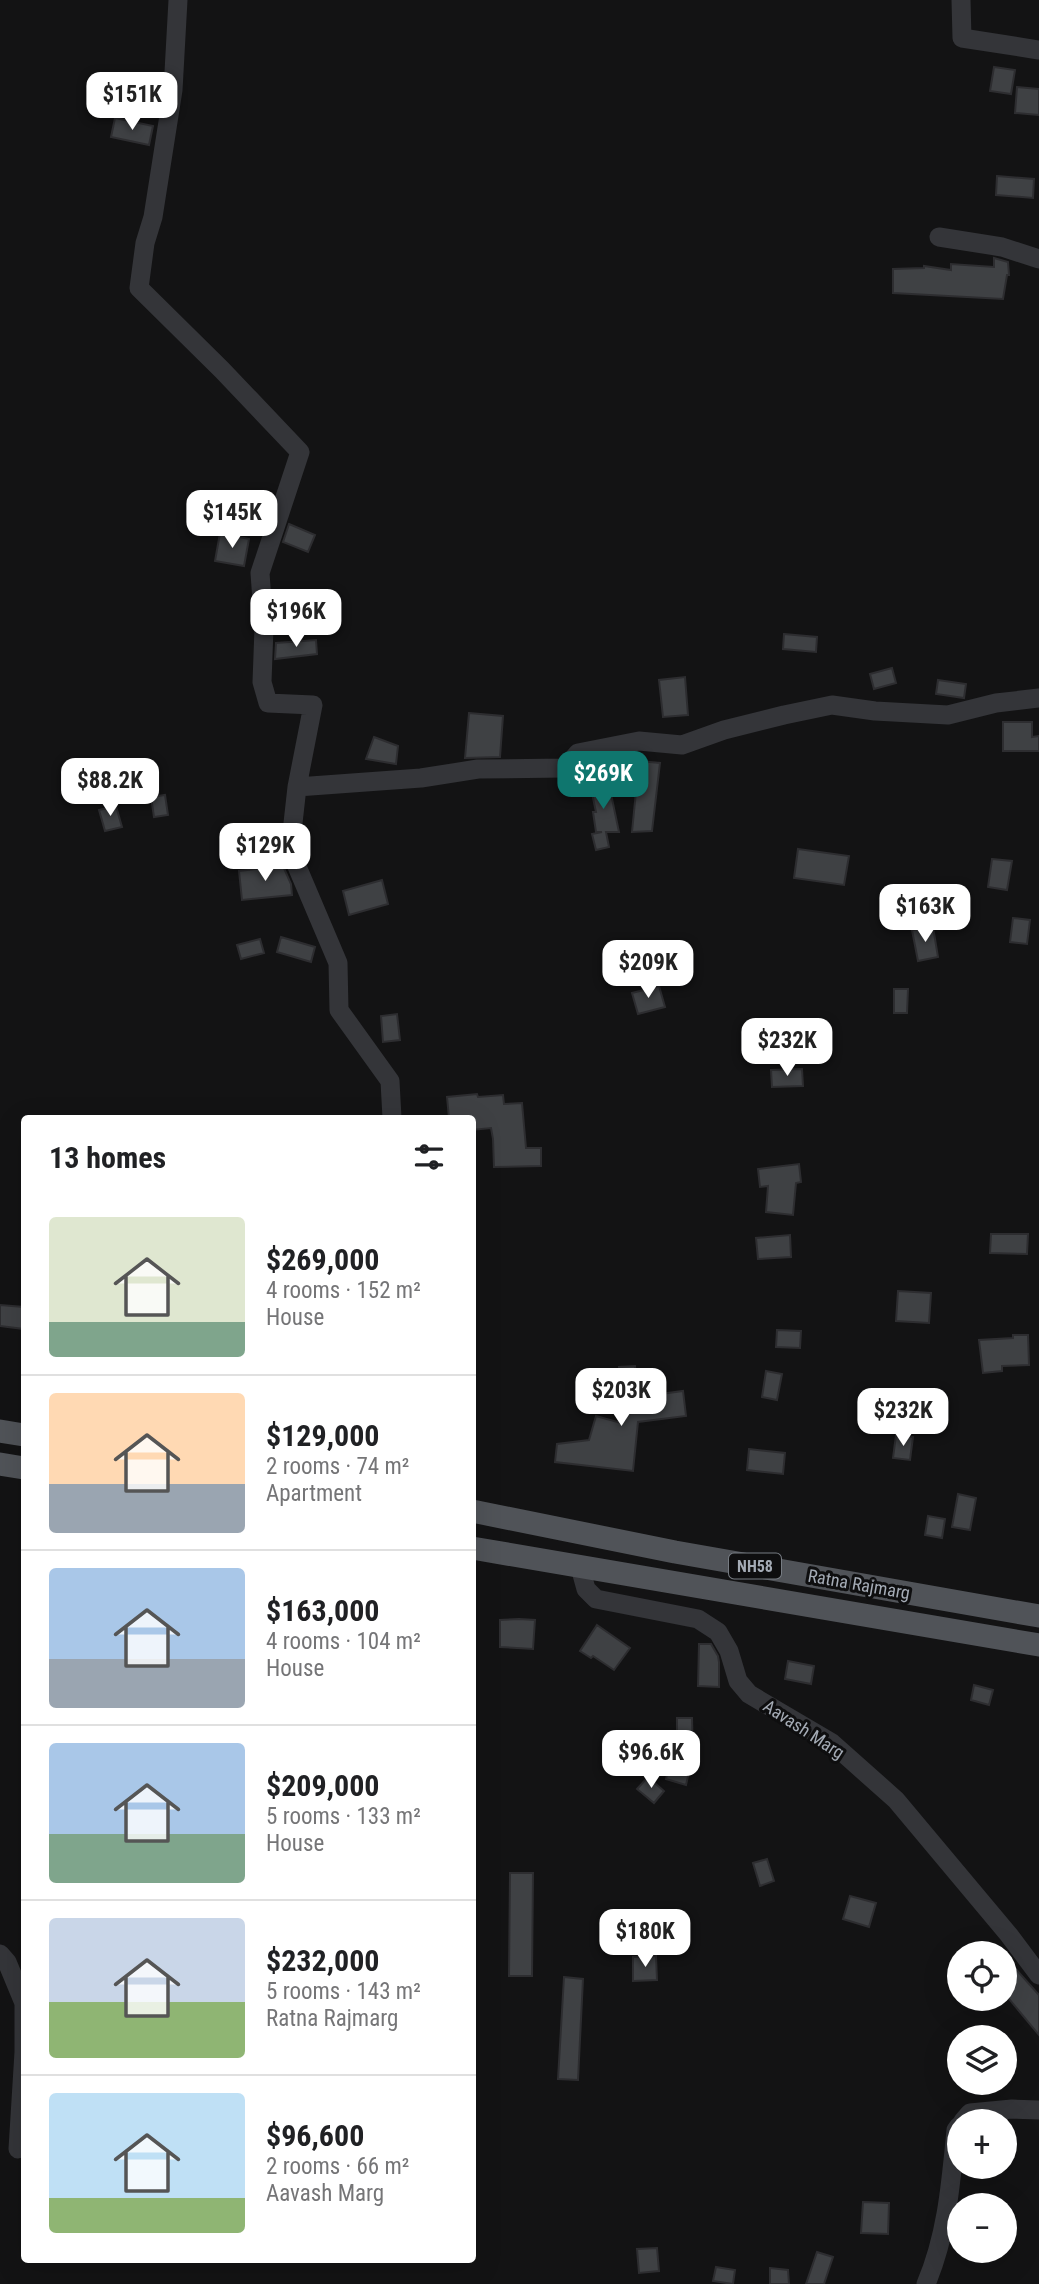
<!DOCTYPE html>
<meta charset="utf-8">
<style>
body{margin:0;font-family:"Roboto Condensed",sans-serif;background:#f6f6f6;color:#202124;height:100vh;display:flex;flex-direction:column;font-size:26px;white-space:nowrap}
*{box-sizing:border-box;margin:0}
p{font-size:23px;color:#757577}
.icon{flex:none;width:38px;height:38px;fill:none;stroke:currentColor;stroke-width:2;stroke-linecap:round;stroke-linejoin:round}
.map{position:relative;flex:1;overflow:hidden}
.drawer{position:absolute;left:21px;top:1115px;width:455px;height:1148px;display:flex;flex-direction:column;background:#fff;border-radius:7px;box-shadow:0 7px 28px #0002}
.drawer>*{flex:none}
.controls{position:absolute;left:947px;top:1941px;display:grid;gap:14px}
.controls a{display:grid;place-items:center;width:70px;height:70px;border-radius:50%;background:#fff;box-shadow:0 7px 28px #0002;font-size:35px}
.price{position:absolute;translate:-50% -60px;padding:0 16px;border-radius:14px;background:#fff;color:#222;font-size:23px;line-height:46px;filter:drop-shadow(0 2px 4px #0008)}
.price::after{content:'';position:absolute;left:50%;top:42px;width:21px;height:16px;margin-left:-10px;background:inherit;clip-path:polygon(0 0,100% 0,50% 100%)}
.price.on{background:#0f766e;color:#fff}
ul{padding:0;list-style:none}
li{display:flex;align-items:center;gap:21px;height:175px;padding:0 28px}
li+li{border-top:2px solid #e0e0e0}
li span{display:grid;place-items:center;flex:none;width:196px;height:140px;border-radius:7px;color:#555}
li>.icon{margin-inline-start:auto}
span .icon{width:84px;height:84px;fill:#fffc;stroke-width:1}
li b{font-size:30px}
h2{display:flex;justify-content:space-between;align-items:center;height:84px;padding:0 28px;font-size:30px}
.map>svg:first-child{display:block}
.building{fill:#3f4144;stroke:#2d2d30;stroke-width:2}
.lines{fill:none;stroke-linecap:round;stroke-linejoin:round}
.minor{stroke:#343539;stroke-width:19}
.major{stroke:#505358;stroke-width:23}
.labels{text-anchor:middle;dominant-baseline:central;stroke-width:6;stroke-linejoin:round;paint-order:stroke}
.shield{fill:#0e0e0f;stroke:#777c83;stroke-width:2}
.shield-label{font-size:16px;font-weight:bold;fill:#a4abb5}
.street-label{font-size:18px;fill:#a4abb5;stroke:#0e0e0f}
</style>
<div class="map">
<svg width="1039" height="2284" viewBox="0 0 1039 2284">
<rect width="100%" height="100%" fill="#131314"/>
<path class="building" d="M 994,67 L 1015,70 L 1011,94 L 990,91 Z
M 1017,87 L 1039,89 L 1039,115 L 1015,113 Z
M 115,118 L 153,126 L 149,145 L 111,137 Z
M 997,176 L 1034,179 L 1033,198 L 996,195 Z
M 994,258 L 1008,262 L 1009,275 L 1007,275 L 1003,299 L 893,293 L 893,269 L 924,268 L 924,266 L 951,270 L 951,264 L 994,267 Z
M 289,524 L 315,535 L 308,552 L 283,542 Z
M 220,533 L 249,539 L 244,566 L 215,561 Z
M 784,634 L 817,637 L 816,652 L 783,649 Z
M 316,640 L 317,654 L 275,659 L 276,643 Z
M 892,668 L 896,683 L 874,689 L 870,674 Z
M 685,677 L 688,715 L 663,717 L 659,680 Z
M 938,680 L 966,684 L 964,698 L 936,694 Z
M 469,713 L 503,716 L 500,757 L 465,758 Z
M 1003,722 L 1032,722 L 1032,737 L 1039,736 L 1039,751 L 1003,751 Z
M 374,737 L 398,746 L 396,764 L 366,759 Z
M 639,761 L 660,763 L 652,831 L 632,832 Z
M 607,775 L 619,832 L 606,832 L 609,847 L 596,850 L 592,834 L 602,832 L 596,832 L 593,812 L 596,812 L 589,779 Z
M 165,795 L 168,815 L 154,817 L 151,797 Z
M 116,806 L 122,827 L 105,831 L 99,810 Z
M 798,849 L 849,856 L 844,885 L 794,878 Z
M 992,859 L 1012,861 L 1007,890 L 988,887 Z
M 283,866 L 291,884 L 292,895 L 242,900 L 239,871 Z
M 382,880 L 388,904 L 349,915 L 343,891 Z
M 1013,918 L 1030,920 L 1027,944 L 1010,942 Z
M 933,927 L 938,957 L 918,961 L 912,930 Z
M 281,937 L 315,947 L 311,962 L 277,952 Z
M 260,939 L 264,953 L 241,959 L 237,945 Z
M 659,986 L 665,1007 L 638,1014 L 632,993 Z
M 894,989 L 908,989 L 907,1013 L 894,1013 Z
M 397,1014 L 400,1040 L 383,1042 L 381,1016 Z
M 802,1069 L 803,1086 L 772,1087 L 771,1070 Z
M 477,1094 L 478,1097 L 503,1095 L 504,1104 L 522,1103 L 526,1148 L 541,1148 L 541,1166 L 494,1167 L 493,1139 L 491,1128 L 472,1130 L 472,1118 L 449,1118 L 447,1097 Z
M 799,1164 L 801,1182 L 796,1183 L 793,1215 L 766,1212 L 768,1186 L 760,1187 L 758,1169 Z
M 991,1234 L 1028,1234 L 1027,1254 L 990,1253 Z
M 790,1235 L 791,1257 L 758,1259 L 756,1238 Z
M 898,1291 L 931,1293 L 929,1323 L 896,1321 Z
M 0,1305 L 24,1307 L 24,1329 L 0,1326 Z
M 777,1330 L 801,1331 L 800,1348 L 776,1347 Z
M 1013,1335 L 1028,1335 L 1029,1365 L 1002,1366 L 1002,1371 L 983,1373 L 979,1340 L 1013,1338 Z
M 635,1366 L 638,1397 L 683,1391 L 686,1416 L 638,1422 L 633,1471 L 555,1462 L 557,1444 L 589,1440 L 596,1416 L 621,1423 L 619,1400 L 623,1400 L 619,1367 Z
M 766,1371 L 782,1374 L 777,1400 L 762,1397 Z
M 896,1435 L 913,1437 L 910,1460 L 893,1458 Z
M 749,1449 L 785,1453 L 783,1474 L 747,1470 Z
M 958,1494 L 976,1498 L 970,1530 L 952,1527 Z
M 928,1516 L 945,1519 L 942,1538 L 925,1535 Z
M 519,1619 L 535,1620 L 533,1649 L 500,1647 L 500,1620 Z
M 597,1625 L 630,1648 L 614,1670 L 593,1656 L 591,1658 L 580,1651 Z
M 699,1644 L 711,1644 L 718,1656 L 719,1662 L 719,1687 L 698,1686 Z
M 788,1661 L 814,1666 L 811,1684 L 785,1679 Z
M 974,1685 L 993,1690 L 989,1705 L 971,1700 Z
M 677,1718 L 692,1718 L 693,1755 L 686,1785 L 666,1779 L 677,1735 Z
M 648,1777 L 664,1791 L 654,1803 L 637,1789 Z
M 767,1859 L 774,1881 L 760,1886 L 753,1863 Z
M 510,1873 L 533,1873 L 532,1976 L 509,1976 Z
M 850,1896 L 876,1903 L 869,1927 L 843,1919 Z
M 656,1956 L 657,1980 L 633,1981 L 633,1957 Z
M 1014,1967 L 1039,1995 L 1039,2035 L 1004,1993 L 1004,1980 Z
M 564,1977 L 583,1979 L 578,2080 L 558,2079 Z
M 863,2202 L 889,2203 L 888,2234 L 861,2233 Z
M 657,2248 L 659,2271 L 639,2273 L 637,2249 Z
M 817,2252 L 833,2257 L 824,2284 L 806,2284 Z
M 716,2267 L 735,2270 L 733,2284 L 713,2281 Z
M 770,2268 L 788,2270 L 789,2284 L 770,2284 Z"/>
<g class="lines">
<path class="minor" d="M 178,0 L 173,90 L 153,217 L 145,243 L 139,288 L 222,370 L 300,452 L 260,573 L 264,628 L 262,682 L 268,703 L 313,705 L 297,787 L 290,850 L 338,963 L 339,1010 L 390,1081 L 392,1118
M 961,0 L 962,38 L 1039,50
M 939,237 L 1002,247 L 1039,259
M 297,787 L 421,778 L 478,769 L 565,768 L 578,753 L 639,741 L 682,745 L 724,730 L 784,715 L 832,705 L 875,711 L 948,715 L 996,703 L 1039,698
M 580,1567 L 586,1589 L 596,1599 L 698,1619 L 718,1632 L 729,1651 L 738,1681 L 749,1694 L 832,1743 L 896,1800 L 1009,1935 L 1039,1975
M 0,1954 L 7,1962 L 24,2003 L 24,2052 L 18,2149
M 963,2121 L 970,2113 L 1012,2109 L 1039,2110
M 926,2284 C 947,2235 951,2182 956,2130 L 959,2126"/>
<path class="major" d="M 0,1431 L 24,1435
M 0,1464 L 24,1468
M 472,1511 L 675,1552 L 1039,1616
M 472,1548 L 1039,1645"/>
</g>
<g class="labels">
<rect class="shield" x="729" y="1553.5" width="52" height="25" rx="5"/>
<g class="shield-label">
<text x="755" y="1566">NH58</text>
</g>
<g class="street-label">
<text transform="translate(859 1584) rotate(10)">Ratna Rajmarg</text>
<text transform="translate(804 1729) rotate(33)">Aavash Marg</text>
</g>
</g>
</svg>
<div class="controls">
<a><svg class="icon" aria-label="locate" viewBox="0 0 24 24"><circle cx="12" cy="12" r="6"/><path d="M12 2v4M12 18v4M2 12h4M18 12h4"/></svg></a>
<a><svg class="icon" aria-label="layers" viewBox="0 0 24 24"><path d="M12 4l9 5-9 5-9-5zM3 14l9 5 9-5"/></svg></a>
<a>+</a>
<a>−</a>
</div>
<b class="price" style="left:132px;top:132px">$151K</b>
<b class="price" style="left:232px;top:550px">$145K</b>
<b class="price" style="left:296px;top:649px">$196K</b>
<b class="price on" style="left:603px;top:811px">$269K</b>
<b class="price" style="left:110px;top:818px">$88.2K</b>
<b class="price" style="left:265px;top:883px">$129K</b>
<b class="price" style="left:925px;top:944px">$163K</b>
<b class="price" style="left:648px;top:1000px">$209K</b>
<b class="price" style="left:787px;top:1078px">$232K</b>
<b class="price" style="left:621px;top:1428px">$203K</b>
<b class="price" style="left:903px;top:1448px">$232K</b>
<b class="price" style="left:651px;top:1790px">$96.6K</b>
<b class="price" style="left:645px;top:1969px">$180K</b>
<section class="drawer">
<h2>13 homes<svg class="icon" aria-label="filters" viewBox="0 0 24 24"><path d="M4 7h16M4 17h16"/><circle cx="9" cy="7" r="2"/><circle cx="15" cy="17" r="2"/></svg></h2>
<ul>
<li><span style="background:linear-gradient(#dfe7d0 75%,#7fa58c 0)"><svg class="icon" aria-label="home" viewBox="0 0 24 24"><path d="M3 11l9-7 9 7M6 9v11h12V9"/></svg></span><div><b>$269,000</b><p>4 rooms · 152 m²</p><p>House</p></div></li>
<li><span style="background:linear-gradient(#ffd9b3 65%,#9aa5b1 0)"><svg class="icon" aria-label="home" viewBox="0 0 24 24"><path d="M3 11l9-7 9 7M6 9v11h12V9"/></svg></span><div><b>$129,000</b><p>2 rooms · 74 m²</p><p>Apartment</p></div></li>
<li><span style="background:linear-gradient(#a9c7e8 65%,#9aa5b1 0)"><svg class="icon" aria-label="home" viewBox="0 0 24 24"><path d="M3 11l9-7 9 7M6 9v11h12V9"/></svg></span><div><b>$163,000</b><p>4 rooms · 104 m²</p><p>House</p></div></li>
<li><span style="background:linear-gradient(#a9c7e8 65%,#7fa58c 0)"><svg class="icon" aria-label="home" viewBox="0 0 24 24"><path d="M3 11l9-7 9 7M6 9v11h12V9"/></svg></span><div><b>$209,000</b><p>5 rooms · 133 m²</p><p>House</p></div></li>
<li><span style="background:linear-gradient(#c9d6e8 60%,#8fb573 0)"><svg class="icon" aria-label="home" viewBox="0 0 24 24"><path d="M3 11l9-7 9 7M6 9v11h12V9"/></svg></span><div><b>$232,000</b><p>5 rooms · 143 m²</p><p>Ratna Rajmarg</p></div></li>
<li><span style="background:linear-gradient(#bfe0f5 75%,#8fb573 0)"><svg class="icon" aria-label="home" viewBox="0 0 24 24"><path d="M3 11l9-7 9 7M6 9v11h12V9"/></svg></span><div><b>$96,600</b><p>2 rooms · 66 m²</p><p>Aavash Marg</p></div></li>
</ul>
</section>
</div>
